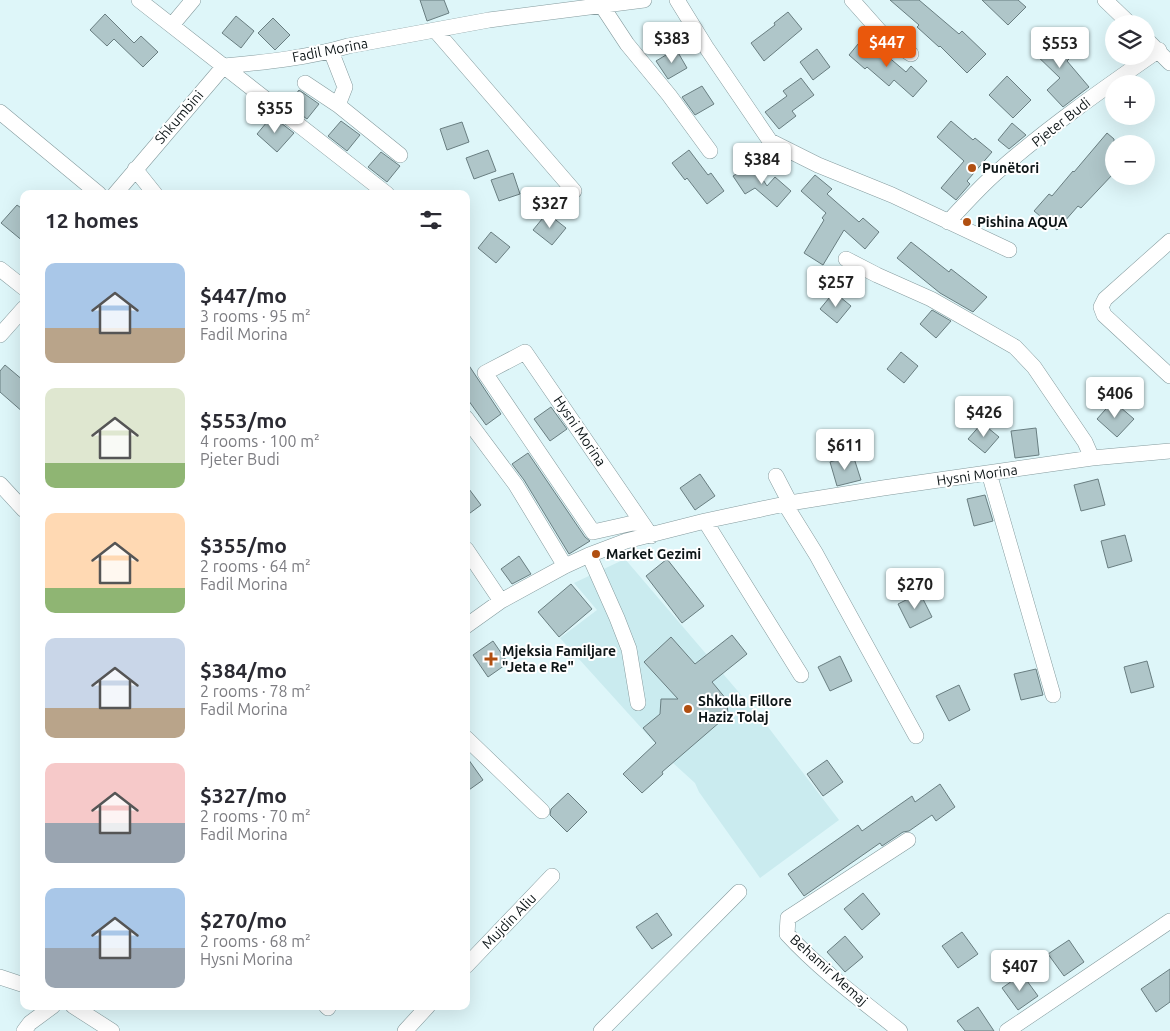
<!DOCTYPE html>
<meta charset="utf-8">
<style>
body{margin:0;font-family:Ubuntu,sans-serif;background:#f2f2f3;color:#2b2b33;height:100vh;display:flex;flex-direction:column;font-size:19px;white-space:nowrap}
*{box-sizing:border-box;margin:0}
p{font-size:16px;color:#7c7c81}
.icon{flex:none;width:28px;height:28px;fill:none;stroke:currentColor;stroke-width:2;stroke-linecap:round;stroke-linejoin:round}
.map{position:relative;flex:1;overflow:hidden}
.side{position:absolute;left:20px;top:190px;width:450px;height:820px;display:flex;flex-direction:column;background:#fff;border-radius:10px;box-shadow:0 5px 20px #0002}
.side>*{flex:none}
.controls{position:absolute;left:1105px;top:15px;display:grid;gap:10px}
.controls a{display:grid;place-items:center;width:50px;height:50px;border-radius:50%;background:#fff;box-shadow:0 5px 20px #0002;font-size:25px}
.price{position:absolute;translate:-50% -42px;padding:0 11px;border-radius:5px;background:#fff;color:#222;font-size:16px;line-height:32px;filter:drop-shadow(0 1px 2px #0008)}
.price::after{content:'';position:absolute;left:50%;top:30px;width:15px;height:11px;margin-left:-8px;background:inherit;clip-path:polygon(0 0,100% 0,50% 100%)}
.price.active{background:#ea580c;color:#fff}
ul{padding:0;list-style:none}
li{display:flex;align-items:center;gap:15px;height:125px;padding:0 25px}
li span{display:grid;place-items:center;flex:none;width:140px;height:100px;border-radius:10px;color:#555}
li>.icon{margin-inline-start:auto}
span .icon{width:60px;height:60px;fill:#fffc;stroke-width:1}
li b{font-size:21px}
h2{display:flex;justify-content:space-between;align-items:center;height:60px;padding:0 25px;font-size:21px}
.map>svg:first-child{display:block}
.built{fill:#caebef}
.building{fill:#afc6c9;stroke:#697e81}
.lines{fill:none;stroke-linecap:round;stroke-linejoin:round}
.street-casing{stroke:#859b9e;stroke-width:16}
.street{stroke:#fff;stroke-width:15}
.poi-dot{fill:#b04f11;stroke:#fff;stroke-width:2}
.labels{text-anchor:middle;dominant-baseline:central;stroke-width:4;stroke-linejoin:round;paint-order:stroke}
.street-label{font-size:14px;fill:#0d1517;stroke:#fff}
.poi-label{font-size:14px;font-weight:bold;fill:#0d1517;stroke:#fff;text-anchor:start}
</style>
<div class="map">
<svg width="1170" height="1031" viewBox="0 0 1170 1031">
<rect width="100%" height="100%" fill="#def6f9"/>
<path class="built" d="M 625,559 L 765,723 L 839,820 L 760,878 L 699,792 L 695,783 L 673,763 L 560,638 L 597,610 L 574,583 Z"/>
<path class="building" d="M 420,0 L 444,0 L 449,13 L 427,21 Z
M 890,0 L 919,0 L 959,34 L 962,31 L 986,54 L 967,73 L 940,46 L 939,47 L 917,27 L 919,25 Z
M 982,0 L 1018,0 L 1026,7 L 1008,25 Z
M 788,12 L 802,29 L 764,61 L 751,43 L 775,25 L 774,23 Z
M 105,14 L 134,43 L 141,36 L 158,52 L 143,67 L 114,39 L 107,46 L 90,30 Z
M 236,16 L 254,31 L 241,48 L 222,33 Z
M 273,18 L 290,35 L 275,50 L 258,33 Z
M 1049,31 L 1073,55 L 1067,61 L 1089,87 L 1063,107 L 1047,90 L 1060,78 L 1031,50 Z
M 863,38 L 884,57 L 886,55 L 906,72 L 911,66 L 927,81 L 913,97 L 894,80 L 889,86 L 867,67 L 865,69 L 849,55 Z
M 676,49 L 687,68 L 668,79 L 656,61 Z
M 817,49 L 830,67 L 813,80 L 800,62 Z
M 1007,76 L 1031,100 L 1013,118 L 989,95 Z
M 801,78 L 814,95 L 792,111 L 796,116 L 779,129 L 765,112 L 787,96 L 783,91 Z
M 702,86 L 714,104 L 695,115 L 682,97 Z
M 299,90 L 319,104 L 307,119 L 288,105 Z
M 272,116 L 294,133 L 277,152 L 257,134 Z
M 341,121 L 360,135 L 347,151 L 328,136 Z
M 951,121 L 973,140 L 975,138 L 992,152 L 967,181 L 970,184 L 956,200 L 941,188 L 964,161 L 937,137 Z
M 462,122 L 469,142 L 447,150 L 440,129 Z
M 1012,123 L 1026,135 L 1009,149 L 998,140 Z
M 1107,133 L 1114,139 L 1114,173 L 1081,208 L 1078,206 L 1057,230 L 1034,211 L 1049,194 L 1052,196 L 1073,171 L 1074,172 Z
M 488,150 L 496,171 L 474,179 L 466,158 Z
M 689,150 L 708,175 L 711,173 L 724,191 L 707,204 L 687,178 L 685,180 L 672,163 Z
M 381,152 L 400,166 L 387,182 L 368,167 Z
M 753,164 L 767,186 L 775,177 L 791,191 L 777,207 L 755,188 L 745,194 L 733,176 Z
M 513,173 L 520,194 L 499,201 L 491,180 Z
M 815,175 L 832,189 L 827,194 L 859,222 L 863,218 L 879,232 L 865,249 L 844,230 L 823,265 L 804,253 L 824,220 L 822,218 L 826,213 L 801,191 Z
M 17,205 L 24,210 L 24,242 L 1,223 Z
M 547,213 L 566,228 L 552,245 L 533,230 Z
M 491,232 L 510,247 L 496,263 L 478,248 Z
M 911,242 L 949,272 L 951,269 L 987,297 L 973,312 L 940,293 L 897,258 Z
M 834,292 L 851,306 L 837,323 L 820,309 Z
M 932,310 L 951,321 L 936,338 L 920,324 Z
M 901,352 L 918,366 L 904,383 L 887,369 Z
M 466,361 L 501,414 L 486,425 L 466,397 Z
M 5,365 L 24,381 L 24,413 L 0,392 L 0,371 Z
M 1113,401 L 1134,419 L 1117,437 L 1097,419 Z
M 551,407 L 567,429 L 550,441 L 534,419 Z
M 982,423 L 999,437 L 985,453 L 968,439 Z
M 1036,428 L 1039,455 L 1015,458 L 1011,431 Z
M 528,453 L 585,537 L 590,541 L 569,554 L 524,480 L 512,464 Z
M 853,455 L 861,480 L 837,486 L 830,462 Z
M 700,474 L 715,496 L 695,510 L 680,488 Z
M 1098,479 L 1105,505 L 1081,511 L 1074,485 Z
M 466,485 L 481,505 L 466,516 Z
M 985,495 L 993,521 L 974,526 L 967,499 Z
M 1125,535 L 1132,561 L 1108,568 L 1101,541 Z
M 519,556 L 531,574 L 512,584 L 501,569 Z
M 667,559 L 704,606 L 682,623 L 646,576 Z
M 571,584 L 592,609 L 559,637 L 538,612 Z
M 920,593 L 932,617 L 910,628 L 898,604 Z
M 732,635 L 747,654 L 712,682 L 727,700 L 728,715 L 662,772 L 663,774 L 642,793 L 623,774 L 656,743 L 643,728 L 660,714 L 661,699 L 678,699 L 644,662 L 671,637 L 695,664 Z
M 493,641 L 508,663 L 488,677 L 473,655 Z
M 840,656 L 852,681 L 830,691 L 818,667 Z
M 1147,661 L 1154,687 L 1131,693 L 1124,667 Z
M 1036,669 L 1043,695 L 1021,700 L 1014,674 Z
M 959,685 L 970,710 L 949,721 L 936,696 Z
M 466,756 L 483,780 L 466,792 Z
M 827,760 L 843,782 L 823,796 L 807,774 Z
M 940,784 L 955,807 L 936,821 L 932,815 L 909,831 L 903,832 L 882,846 L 880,843 L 804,896 L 788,874 L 858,825 L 862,831 L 912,796 L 915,802 Z
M 568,793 L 587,812 L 567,832 L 550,815 L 551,809 Z
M 863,893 L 880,914 L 862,930 L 844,909 Z
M 657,913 L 672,935 L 652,949 L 636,927 Z
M 962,932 L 978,954 L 958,968 L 942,946 Z
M 845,936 L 863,957 L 845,972 L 827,952 Z
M 1069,940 L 1084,962 L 1064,976 L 1048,954 Z
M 1170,969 L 1170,1002 L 1156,1012 L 1141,989 Z
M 1022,974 L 1038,996 L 1018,1010 L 1002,988 Z
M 978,1007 L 994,1031 L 965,1031 L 957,1021 Z"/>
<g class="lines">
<g class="street-casing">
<path id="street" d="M 139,0 L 387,194
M 677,0 L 706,47 L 770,141 L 818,165 L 892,195 L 1009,250
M 852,0 L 884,36 L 911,54
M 1105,0 L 1130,24
M 602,6 L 627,44 L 669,95 L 710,151
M 172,25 L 193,0
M 435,30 L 574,191
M 1146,39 L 1170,63
M 331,51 L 345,87 L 338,105
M 224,66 C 265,62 308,58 348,46 L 489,20 L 644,0
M 305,83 L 338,105 L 400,155
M 0,112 L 99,194
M 135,169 L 155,194
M 115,194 L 224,66
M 948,222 C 964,205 979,188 996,173 C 1047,128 1103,89 1159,50
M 1170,241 L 1105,299 L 1101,307 L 1104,315 L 1170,376
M 846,259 L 877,275 L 931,299 L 1015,347 L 1034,367 L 1085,442 L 1092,458
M 0,269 L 24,288
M 0,335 L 24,308
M 466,418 L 516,485 L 565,566
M 989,473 L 1053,695
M 776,476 L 790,503
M 0,484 L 24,510
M 785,504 L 816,554 L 916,736
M 705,521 L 801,675
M 643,524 L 633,523 L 593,532 L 485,373 L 525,352 L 643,524 L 651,536
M 466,549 L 501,601
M 589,555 L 617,618 L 629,649 L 638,703
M 466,626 L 501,601 L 565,566 L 589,555 L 626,541 L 705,521 L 790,503 L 883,488 L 1092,458 L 1170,451
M 466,738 L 542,811
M 466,966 L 552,876
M 0,977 L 24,985
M 73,1006 L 112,1031
M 326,1006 L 328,1008
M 24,1031 L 30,1023 L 53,1006
M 405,1031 L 428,1006
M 601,1031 L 739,892
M 900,1031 C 861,1000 820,970 787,934 L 788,918 L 908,840
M 1007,1031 L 1170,921"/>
</g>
<use href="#street" class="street"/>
</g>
<g class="poi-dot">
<circle cx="972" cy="168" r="5"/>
<circle cx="967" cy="222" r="5"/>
<circle cx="596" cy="554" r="5"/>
<path d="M488.5 651.5h5v5h5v5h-5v5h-5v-5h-5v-5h5z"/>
<circle cx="688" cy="709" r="5"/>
</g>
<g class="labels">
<g class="street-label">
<text transform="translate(330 50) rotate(-11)">Fadil Morina</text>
<text transform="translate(179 117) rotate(-49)">Shkumbini</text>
<text transform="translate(1061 122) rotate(-38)">Pjeter Budi</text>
<text transform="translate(580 431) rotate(56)">Hysni Morina</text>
<text transform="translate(977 475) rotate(-8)">Hysni Morina</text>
<text transform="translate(509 921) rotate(-46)">Mujdin Aliu</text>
<text transform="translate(829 970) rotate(42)">Behamir Memaj</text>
</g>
<g class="poi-label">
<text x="982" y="168">Punëtori</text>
<text x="977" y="222">Pishina AQUA</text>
<text x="606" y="554">Market Gezimi</text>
<text x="502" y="651">Mjeksia Familjare<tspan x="502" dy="16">"Jeta e Re"</tspan></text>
<text x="698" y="701">Shkolla Fillore<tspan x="698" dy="16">Haziz Tolaj</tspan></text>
</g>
</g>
</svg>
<div class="controls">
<a><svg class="icon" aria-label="layers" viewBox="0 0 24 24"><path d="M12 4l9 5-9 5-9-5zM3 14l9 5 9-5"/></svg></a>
<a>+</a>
<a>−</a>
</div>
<b class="price" style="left:672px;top:64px">$383</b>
<b class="price active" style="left:887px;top:68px">$447</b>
<b class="price" style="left:1060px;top:69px">$553</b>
<b class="price" style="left:275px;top:134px">$355</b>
<b class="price" style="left:762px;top:185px">$384</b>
<b class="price" style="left:550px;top:229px">$327</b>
<b class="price" style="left:836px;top:308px">$257</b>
<b class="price" style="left:1115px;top:419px">$406</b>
<b class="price" style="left:984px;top:438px">$426</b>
<b class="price" style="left:845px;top:471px">$611</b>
<b class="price" style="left:915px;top:610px">$270</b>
<b class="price" style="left:1020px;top:992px">$407</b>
<section class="side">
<h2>12 homes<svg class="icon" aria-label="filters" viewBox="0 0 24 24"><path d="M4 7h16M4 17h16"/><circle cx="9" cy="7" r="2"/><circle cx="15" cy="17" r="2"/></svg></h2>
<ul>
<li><span style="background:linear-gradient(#a9c7e8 65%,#b9a48a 0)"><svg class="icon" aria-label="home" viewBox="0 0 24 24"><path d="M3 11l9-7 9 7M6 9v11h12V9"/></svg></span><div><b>$447/mo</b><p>3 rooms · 95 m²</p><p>Fadil Morina</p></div></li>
<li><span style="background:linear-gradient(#dfe7d0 75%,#8fb573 0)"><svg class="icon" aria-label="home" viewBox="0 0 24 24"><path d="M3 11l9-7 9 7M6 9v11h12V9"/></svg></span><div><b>$553/mo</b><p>4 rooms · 100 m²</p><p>Pjeter Budi</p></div></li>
<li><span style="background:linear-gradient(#ffd9b3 75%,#8fb573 0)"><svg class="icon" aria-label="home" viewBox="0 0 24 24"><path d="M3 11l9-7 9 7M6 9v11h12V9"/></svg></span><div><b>$355/mo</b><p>2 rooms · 64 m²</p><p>Fadil Morina</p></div></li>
<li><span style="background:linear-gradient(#c9d6e8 70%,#b9a48a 0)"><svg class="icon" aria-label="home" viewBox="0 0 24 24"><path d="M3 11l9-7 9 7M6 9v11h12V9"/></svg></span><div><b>$384/mo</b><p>2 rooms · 78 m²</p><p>Fadil Morina</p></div></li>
<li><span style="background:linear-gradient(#f6c9c9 60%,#9aa5b1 0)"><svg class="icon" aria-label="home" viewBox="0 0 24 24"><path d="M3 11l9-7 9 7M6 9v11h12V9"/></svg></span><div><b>$327/mo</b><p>2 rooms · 70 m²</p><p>Fadil Morina</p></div></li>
<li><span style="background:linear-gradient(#a9c7e8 60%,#9aa5b1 0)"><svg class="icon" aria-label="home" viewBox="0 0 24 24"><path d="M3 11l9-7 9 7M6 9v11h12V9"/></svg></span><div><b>$270/mo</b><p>2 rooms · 68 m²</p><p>Hysni Morina</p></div></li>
</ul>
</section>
</div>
